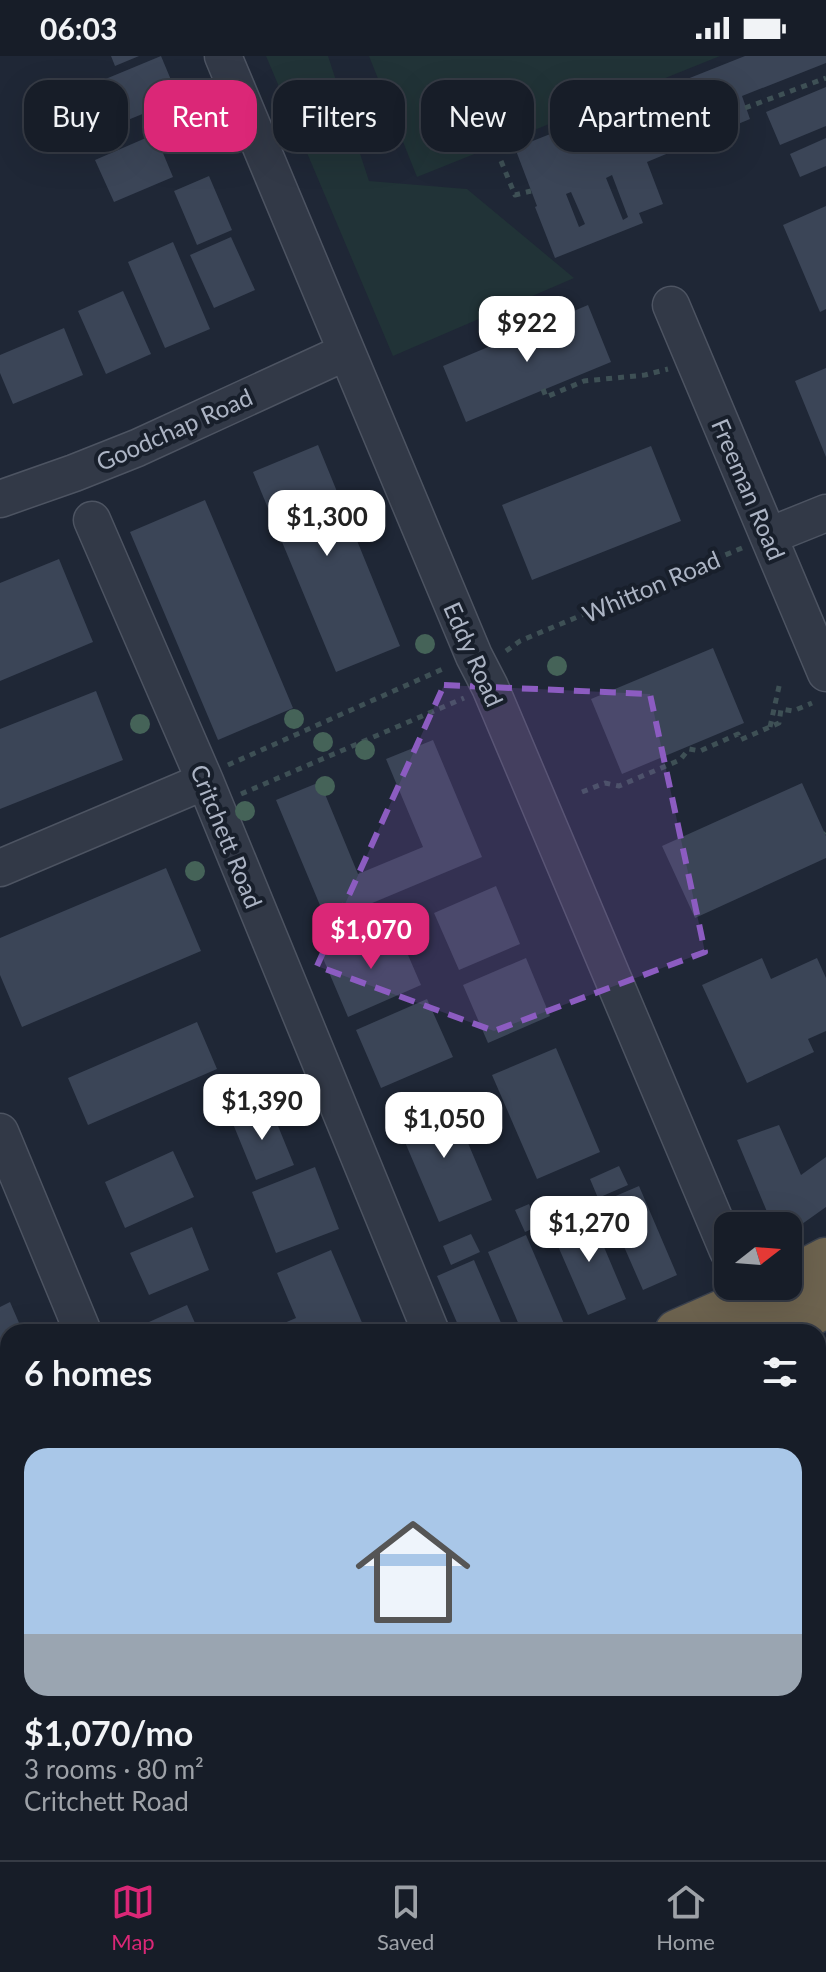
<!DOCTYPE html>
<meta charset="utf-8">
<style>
body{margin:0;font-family:Lato,sans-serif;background:#202630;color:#f1f3f6;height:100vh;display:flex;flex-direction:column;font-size:30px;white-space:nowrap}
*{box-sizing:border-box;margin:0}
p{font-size:26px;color:#9ea2a8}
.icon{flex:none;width:44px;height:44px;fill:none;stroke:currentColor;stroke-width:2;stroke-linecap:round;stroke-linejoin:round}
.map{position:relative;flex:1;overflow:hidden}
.details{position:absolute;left:0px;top:1268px;width:826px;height:536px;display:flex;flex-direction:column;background:#171d28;border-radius:24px 24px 0 0;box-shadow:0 8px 32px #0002,0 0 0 2px #363b45}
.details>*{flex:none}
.banner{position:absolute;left:24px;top:24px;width:778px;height:72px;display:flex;gap:16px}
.needle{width:52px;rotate:73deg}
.fabs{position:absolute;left:714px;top:1156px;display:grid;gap:16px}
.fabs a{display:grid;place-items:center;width:88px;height:88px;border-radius:16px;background:#171d28;box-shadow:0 8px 32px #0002,0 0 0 2px #363b45;font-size:40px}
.price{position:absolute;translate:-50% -68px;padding:0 18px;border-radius:16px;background:#fff;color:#222;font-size:26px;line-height:52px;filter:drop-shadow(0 2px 4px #0008)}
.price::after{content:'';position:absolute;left:50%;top:48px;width:24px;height:18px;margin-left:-12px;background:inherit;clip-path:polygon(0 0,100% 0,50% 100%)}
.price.on{background:#db2777;color:#fff}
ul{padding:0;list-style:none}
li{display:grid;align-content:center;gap:16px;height:424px;padding:0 24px}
li span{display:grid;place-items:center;height:248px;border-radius:24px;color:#555}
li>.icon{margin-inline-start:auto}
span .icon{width:144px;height:144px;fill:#fffc;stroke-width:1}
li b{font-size:34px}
h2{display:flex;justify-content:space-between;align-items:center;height:96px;padding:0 24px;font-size:34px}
.chip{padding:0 28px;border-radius:24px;background:#171d28;box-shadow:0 8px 32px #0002,0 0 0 2px #363b45;font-size:28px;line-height:72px}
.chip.on{background:#db2777;color:#fff}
.status{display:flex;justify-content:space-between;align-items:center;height:56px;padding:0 40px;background:#171d28;direction:ltr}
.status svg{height:22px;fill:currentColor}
.menu{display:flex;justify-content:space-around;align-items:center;height:112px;border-top:2px solid #363b45;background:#171d28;font-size:22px;color:#9ea2a8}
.menu a{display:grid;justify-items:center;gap:4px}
.menu .on{color:#db2777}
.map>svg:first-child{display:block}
.green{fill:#213337}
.building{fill:#3b4557;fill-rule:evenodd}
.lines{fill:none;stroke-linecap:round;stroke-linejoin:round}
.minor-casing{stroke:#4d5462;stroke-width:39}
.highway-casing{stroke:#3a414e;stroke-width:47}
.path{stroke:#3e5055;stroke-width:5;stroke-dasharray:6 6;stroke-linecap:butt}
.minor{stroke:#323947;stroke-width:36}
.highway{stroke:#6d634f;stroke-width:44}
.rail-casing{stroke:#545d6e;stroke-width:9}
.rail{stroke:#181f2b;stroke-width:6;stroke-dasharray:18;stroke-linecap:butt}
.tree{fill:#456358}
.marked{fill:#8c5cc1;fill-opacity:0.2;stroke:#8c5cc1;stroke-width:6;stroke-dasharray:16 10;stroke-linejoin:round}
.labels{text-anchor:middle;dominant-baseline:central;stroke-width:8;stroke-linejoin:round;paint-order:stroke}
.street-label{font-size:24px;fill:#acb4c4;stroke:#181f2b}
</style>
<div class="status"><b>06:03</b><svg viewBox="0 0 49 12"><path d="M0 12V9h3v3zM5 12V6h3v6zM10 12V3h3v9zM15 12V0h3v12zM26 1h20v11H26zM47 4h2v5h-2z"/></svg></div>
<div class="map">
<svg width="826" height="1804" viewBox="0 0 826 1804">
<rect width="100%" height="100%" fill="#1f2736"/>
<path class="green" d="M 266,0 L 328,0 L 369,125 L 467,133 L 574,222 L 393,300 Z
M 369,0 L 720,0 L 653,27 L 635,37 L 607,45 L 417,121 Z
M 818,1371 L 826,1381 L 826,1424 L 818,1414 Z
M 826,1479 L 826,1729 L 818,1732 L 818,1482 Z
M 374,1796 L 619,1796 L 594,1804 L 378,1804 Z"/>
<path class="building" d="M 111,0 L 139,0 L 115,10 Z
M 161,0 L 179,43 L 84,82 L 67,39 Z
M 745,0 L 826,0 L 826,7 L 742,40 L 750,63 L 647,106 L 663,148 L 639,157 L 643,167 L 555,202 L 535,151 L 537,150 L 515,92 L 661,34 L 673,65 L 684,62 L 672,29 ZM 612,119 L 628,161 L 623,164 L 606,122 ZM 571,136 L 585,168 L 579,171 L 566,138 Z
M 826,31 L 826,70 L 780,89 L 766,56 Z
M 155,78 L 173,121 L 114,146 L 95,104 Z
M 826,82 L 826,110 L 800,121 L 790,98 Z
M 209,120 L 232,174 L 197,189 L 174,135 Z
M 826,150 L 826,253 L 820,256 L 783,169 Z
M 231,181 L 255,234 L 214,252 L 190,199 Z
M 173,186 L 210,273 L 165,292 L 128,206 Z
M 123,235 L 151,298 L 106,318 L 78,255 Z
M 588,249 L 611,306 L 466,366 L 443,310 Z
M 64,272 L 83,319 L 13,348 L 0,317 L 0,299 Z
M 826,312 L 826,401 L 795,325 Z
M 318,389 L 400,590 L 336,616 L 253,416 Z
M 651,390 L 681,465 L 532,524 L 502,449 Z
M 205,444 L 293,652 L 218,684 L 130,476 Z
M 59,503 L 93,586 L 0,625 L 0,527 Z
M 713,592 L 744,667 L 622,718 L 591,643 Z
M 96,635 L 123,704 L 0,753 L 0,673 Z
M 433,684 L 482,801 L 327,866 L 276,744 L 320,726 L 358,818 L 423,791 L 386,703 Z
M 802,727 L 826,780 L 826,802 L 695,862 L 662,790 Z
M 166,812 L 201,895 L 22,971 L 0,919 L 0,882 Z
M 496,830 L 520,888 L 459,914 L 434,857 Z
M 395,869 L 421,929 L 348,961 L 322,900 Z
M 526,902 L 550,960 L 488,987 L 463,929 Z
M 762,902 L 771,923 L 817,902 L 826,922 L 826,975 L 808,983 L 814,996 L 747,1027 L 702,929 Z
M 427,943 L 453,1001 L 381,1032 L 356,974 Z
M 197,966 L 217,1013 L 88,1069 L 68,1022 Z
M 556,992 L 600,1096 L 537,1123 L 492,1019 Z
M 449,1042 L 492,1144 L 439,1166 L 396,1065 Z
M 269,1048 L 294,1109 L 256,1124 L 231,1063 Z
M 779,1069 L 801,1119 L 826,1101 L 826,1151 L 788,1178 L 788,1170 L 773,1170 L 737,1084 Z
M 173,1095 L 194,1141 L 125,1172 L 105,1126 Z
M 619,1110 L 628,1129 L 598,1142 L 590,1123 Z
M 315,1111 L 339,1173 L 276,1197 L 252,1136 Z
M 639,1130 L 677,1219 L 643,1234 L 604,1145 Z
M 529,1148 L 539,1170 L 525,1176 L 515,1154 Z
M 590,1158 L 626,1243 L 588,1259 L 551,1174 Z
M 192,1171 L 209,1214 L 149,1239 L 130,1197 Z
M 471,1178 L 480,1196 L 451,1209 L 443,1190 Z
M 526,1179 L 565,1270 L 552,1276 L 522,1276 L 488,1196 Z
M 331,1194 L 366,1276 L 263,1276 L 296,1262 L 277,1217 Z
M 474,1204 L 505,1276 L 461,1276 L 437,1220 Z
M 10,1246 L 23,1276 L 8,1276 L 8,1295 L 0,1298 L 0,1251 Z
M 187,1249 L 199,1276 L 153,1276 L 149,1266 Z
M 8,1316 L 8,1357 L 0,1360 L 0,1320 Z
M 826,1339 L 826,1357 L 818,1346 Z
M 8,1380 L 8,1405 L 0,1407 L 0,1383 Z
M 8,1773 L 8,1796 L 58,1796 L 65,1804 L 0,1804 L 0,1779 Z
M 325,1796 L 360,1796 L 362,1804 L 302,1804 Z
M 414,1796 L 471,1796 L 476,1804 L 429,1804 L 433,1801 L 420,1804 Z"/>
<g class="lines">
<g class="minor-casing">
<path id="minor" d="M 223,0 L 474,600 L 490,631 L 728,1195
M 671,249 L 826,617
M 0,443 L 74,417 L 137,392 L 346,296
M 92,464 L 205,725 L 431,1276
M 769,480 L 826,457
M 0,812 L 205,725
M 0,1076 L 83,1276
M 0,1609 L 8,1619
M 0,1682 L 8,1680
M 141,1796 L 147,1804"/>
</g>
<g class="highway-casing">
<path id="highway" d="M 788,1224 L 826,1204
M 677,1276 L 750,1244 L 777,1230
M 774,1276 L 826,1250
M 0,1461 L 8,1459
M 0,1500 L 8,1499"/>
</g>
<path class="path" d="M 745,52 L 826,22
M 501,105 L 515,139 L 531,135
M 543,333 L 546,341 L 584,325 L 645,319 L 668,313
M 506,595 L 520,585 L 742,492
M 770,671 L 780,626
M 228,709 L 445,612
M 582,736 L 605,727 L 619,730 L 680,704 L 689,693 L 700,695 L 738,678 L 740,684 L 779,667 L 781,653 L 793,655 L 812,647
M 241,738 L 464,642
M 825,778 L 826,777
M 818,1745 L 826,1742
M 504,1796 L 507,1804
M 635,1804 L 660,1796"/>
<use href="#minor" class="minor"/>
<use href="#highway" class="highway"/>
<g class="rail-casing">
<path id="rail" d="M 818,1786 L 826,1784
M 756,1804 L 784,1796"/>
</g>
<use href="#rail" class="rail"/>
</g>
<g class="tree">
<circle cx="425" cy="588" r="10"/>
<circle cx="557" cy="610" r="10"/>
<circle cx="294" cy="663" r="10"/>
<circle cx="140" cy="668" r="10"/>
<circle cx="323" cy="686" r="10"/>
<circle cx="365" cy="694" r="10"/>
<circle cx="325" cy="730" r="10"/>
<circle cx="245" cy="755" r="10"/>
<circle cx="195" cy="815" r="10"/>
</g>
<path class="marked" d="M 444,629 L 650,638 L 705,896 L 494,975 L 317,910 Z"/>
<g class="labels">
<g class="street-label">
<text transform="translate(174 373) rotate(-24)">Goodchap Road</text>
<text transform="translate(749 433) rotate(67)">Freeman Road</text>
<text transform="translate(651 530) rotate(-23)">Whitton Road</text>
<text transform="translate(474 598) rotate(66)">Eddy Road</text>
<text transform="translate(227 780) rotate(68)">Critchett Road</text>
</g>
</g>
</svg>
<div class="fabs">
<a><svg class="needle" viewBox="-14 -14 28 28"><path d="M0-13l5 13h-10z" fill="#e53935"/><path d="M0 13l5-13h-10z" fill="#9ea2a8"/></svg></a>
</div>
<b class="price" style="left:527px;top:308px">$922</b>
<b class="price" style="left:327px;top:502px">$1,300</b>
<b class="price on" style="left:371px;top:915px">$1,070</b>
<b class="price" style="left:262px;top:1086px">$1,390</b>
<b class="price" style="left:444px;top:1104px">$1,050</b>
<b class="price" style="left:589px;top:1208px">$1,270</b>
<div class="banner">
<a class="chip">Buy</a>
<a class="chip on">Rent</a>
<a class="chip">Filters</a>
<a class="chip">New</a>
<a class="chip">Apartment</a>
</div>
<section class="details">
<h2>6 homes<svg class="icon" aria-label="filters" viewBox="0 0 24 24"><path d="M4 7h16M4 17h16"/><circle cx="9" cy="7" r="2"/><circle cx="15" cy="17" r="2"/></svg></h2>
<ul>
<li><span style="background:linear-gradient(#a9c7e8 75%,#9aa5b1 0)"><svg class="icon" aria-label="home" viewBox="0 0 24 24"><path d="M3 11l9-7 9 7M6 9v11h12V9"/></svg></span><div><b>$1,070/mo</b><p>3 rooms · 80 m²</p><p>Critchett Road</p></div></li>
</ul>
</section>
</div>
<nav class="menu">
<a class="on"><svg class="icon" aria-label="map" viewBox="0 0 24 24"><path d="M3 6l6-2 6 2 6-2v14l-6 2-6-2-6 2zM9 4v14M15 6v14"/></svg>Map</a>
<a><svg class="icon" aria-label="saved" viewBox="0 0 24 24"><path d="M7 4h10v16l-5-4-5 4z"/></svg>Saved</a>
<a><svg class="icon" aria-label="home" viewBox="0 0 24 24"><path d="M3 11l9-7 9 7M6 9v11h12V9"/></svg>Home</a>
</nav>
